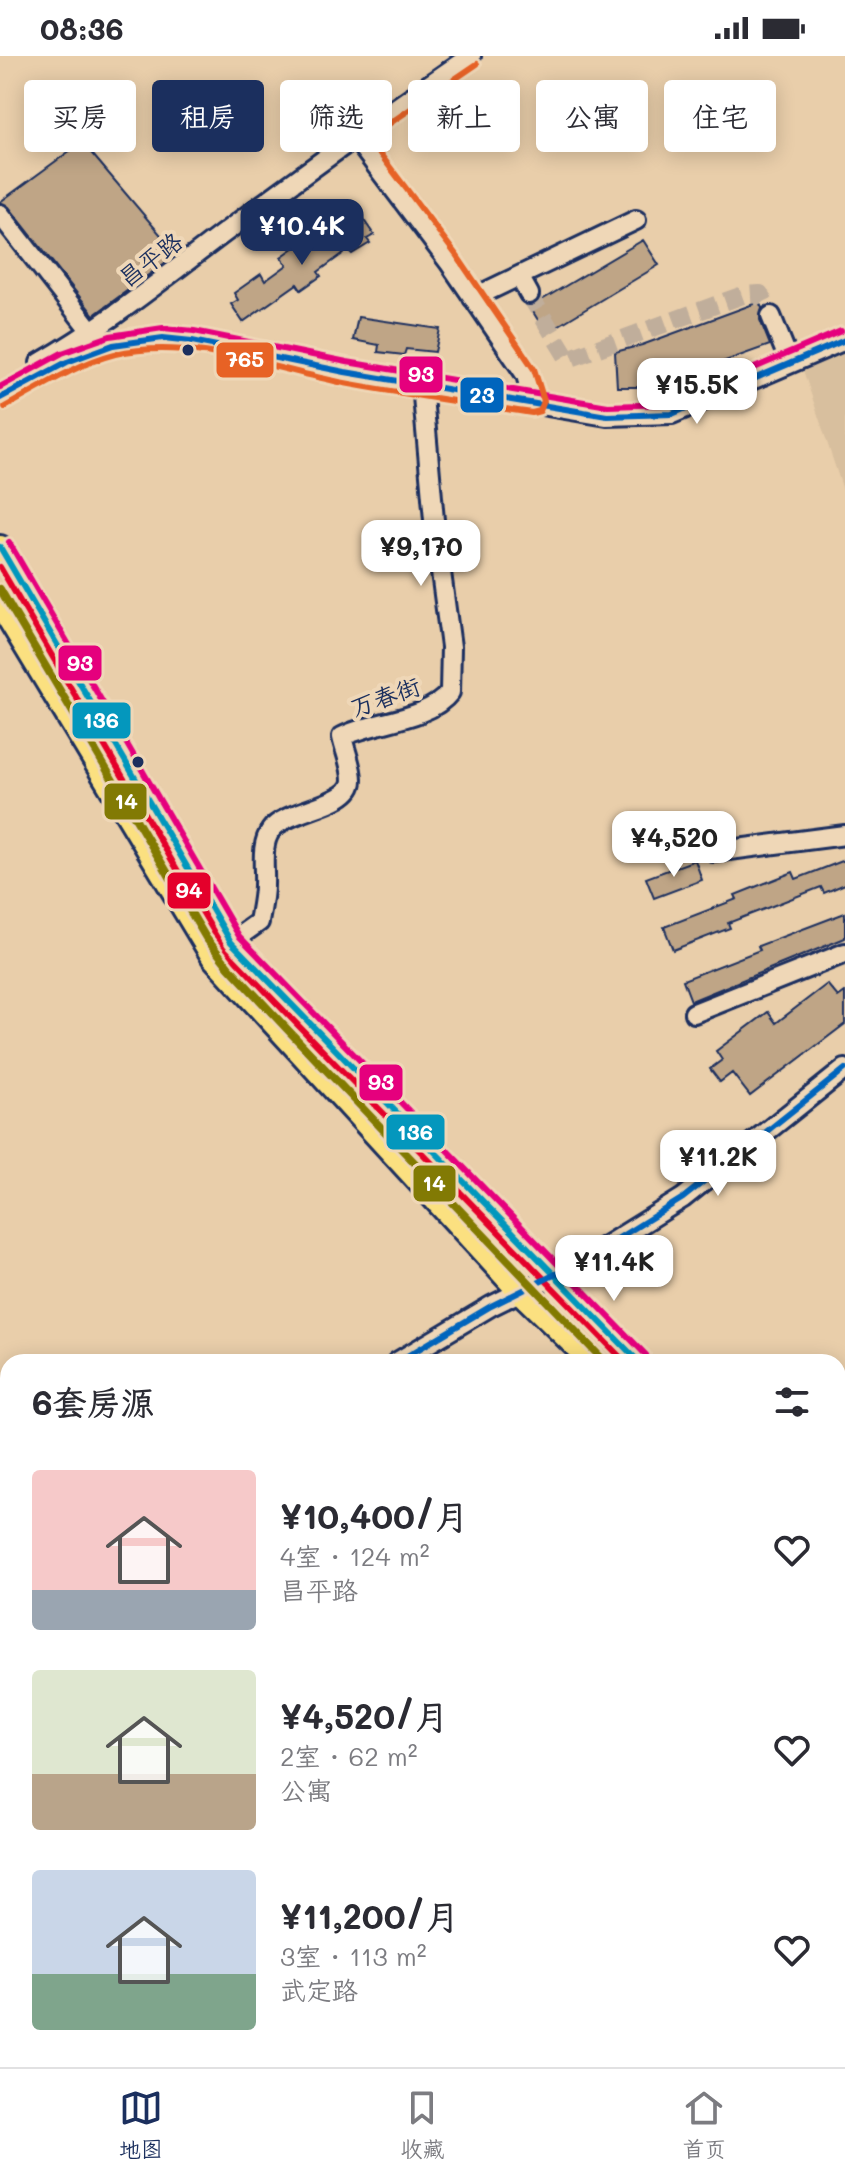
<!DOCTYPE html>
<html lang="zh">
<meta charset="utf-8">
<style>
body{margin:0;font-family:Mali,"LXGW WenKai TC",sans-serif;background:#f2f2f3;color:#2b2b33;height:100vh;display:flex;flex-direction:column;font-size:30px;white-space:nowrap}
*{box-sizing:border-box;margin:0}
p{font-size:26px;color:#7c7c81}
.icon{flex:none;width:44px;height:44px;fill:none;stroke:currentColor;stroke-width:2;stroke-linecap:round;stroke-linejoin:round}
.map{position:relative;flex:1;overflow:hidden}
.details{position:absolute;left:0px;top:1298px;width:846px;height:714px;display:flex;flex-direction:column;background:#fff;border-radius:24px 24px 0 0;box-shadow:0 4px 20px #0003}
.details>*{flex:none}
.banner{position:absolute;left:24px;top:24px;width:798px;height:72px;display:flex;gap:16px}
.price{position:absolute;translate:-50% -68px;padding:0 18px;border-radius:16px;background:#fff;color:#222;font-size:26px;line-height:52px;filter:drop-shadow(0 2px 4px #0008)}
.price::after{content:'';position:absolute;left:50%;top:48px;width:24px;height:18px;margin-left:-12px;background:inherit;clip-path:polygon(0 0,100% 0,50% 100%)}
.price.active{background:#1b2f5e;color:#fff}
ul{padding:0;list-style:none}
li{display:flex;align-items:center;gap:24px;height:200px;padding:0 32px}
li span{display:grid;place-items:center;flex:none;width:224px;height:160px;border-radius:8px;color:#555}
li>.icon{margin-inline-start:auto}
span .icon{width:96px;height:96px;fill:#fffc;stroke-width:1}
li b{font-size:34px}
h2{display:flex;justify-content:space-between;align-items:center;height:96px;padding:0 32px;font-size:34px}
.pill{padding:0 28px;border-radius:8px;background:#fff;box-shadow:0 4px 20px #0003;font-size:28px;line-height:72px}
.pill.active{background:#1b2f5e;color:#fff}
.status{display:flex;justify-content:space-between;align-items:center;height:56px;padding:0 40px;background:#fff;direction:ltr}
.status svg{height:22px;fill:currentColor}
.dock{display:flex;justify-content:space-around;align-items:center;height:112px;border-top:2px solid #e1e1e2;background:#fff;font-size:22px;color:#7c7c81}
.dock a{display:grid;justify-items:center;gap:4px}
.dock .active{color:#1b2f5e}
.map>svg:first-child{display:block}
.built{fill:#d8bf9e}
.building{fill:#bfa586;stroke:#1b2f5e;stroke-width:2}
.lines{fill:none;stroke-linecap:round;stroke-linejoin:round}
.minor-tunnel{stroke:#c0ae9b;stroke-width:18;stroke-dasharray:18 9;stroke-linecap:butt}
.minor-casing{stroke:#1b2f5e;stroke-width:24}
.major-casing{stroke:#1b2f5e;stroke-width:28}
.minor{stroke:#efd7b7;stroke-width:18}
.major{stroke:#fbe080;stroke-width:22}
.bus-1-casing{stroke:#efd7b7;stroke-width:12}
.bus-2-casing{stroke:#efd7b7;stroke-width:12}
.bus-3-casing{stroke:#efd7b7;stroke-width:12}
.bus-4-casing{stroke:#efd7b7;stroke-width:12}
.bus-5-casing{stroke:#efd7b7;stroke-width:12}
.bus-1{stroke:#0497bd;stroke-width:6}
.bus-2{stroke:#e4002b;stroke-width:6}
.bus-3{stroke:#e5007d;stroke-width:6}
.bus-4{stroke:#0065bd;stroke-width:6}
.bus-5{stroke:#e76225;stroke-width:6}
.metro-1-casing{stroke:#efd7b7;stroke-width:14}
.metro-1{stroke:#827a04;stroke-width:8}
.bus-dot{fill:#1b2f5e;stroke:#efd7b7;stroke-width:3}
.labels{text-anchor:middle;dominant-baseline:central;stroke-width:8;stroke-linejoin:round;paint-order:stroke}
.street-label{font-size:24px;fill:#1b2f5e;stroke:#efd7b7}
.line-badge{stroke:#efd7b7;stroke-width:3}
.badge-label{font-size:22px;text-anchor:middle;font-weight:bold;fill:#fff}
</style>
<div class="status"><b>08:36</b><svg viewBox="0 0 49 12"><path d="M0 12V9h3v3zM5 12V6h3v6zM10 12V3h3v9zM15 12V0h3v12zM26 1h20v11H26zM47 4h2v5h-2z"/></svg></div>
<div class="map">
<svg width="845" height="2011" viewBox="0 0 845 2011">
<rect width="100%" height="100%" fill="#e9ceaa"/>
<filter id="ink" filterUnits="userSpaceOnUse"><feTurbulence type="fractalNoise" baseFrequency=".0125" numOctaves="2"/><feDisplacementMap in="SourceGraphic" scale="16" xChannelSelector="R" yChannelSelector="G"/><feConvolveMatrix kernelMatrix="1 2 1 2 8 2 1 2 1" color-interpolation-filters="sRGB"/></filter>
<g filter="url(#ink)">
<path class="built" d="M 845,297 L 845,440 L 803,314 Z"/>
<path class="building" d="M 82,86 L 177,198 L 94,259 L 9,151 L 0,146 Z
M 359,157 L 374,179 L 367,183 L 370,187 L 352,198 L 348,194 L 318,216 L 321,220 L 301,234 L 297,228 L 243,266 L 231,248 L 238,244 L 234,237 L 261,218 L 265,225 L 287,209 L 281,201 L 298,189 L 303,195 Z
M 643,184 L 659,209 L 546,277 L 530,251 Z
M 759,246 L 762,252 L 760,264 L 770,289 L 653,331 L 617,331 L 615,296 L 642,289 Z
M 358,261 L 440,273 L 435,296 L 406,293 L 404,299 L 378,296 L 379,289 L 353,284 Z
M 695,804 L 702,824 L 654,842 L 646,822 Z
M 845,804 L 845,828 L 824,837 L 821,831 L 728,867 L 730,872 L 673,894 L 664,871 L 737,843 L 735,839 L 793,816 L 796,823 Z
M 845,857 L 845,882 L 691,945 L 683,924 L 760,894 L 758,890 Z
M 827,928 L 838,941 L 845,936 L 845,968 L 750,1040 L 732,1017 L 720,1026 L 710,1013 L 722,1004 L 716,995 L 768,956 L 776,967 Z"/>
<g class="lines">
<path class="minor-tunnel" d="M 529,238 L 568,303 L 743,239 L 760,238 L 771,260"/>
<g class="minor-casing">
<path id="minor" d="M 354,80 L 449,206 L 526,319 L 534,347
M 0,158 L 91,275
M 519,220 L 529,238
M 473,242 L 636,164
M 771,260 L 790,307
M 40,307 C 105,270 164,222 224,177 C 305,117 387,57 471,0
M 0,342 L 67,306 L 113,289 L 163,282 L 192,285 L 345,316 L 607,360 L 672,358 L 845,284
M 714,796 L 845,779
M 231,886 L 259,866 C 261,854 264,841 264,829 C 265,811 260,789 271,774 C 286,753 352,750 352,724 C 352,710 345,695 342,681 C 371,665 428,665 450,636 L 451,591 L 434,464 L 422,329
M 694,957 L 845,897
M 397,1306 L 491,1250 L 580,1206 L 683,1142 L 845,1013
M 0,1469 L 8,1474
M 0,1492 L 8,1486
M 0,1559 L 8,1553
M 838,1584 L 845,1583
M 838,1607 L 845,1607
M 838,1920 L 845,1916
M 333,2004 L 335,2011
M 647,2011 L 662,2004"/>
</g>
<g class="major-casing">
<path id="major" d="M 0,491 L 231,886 L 639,1306
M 0,548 L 213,901 L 519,1235 L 592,1306
M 838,1521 L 845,1528
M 838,1548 L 845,1556"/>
</g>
<use href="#minor" class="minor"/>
<use href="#major" class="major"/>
<g class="bus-1-casing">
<path id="bus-1" d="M 0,491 L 231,886 L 639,1306"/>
</g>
<g class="bus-2-casing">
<path id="bus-2" d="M 0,511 L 223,892 L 625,1306"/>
</g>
<g class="bus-3-casing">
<path id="bus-3" d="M 0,331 L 62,297 L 110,280 L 163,272 L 194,275 L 347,306 L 608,350 L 670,348 L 841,275
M 9,486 L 239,880 L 646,1299"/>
</g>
<g class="bus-4-casing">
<path id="bus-4" d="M 0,342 L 67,306 L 113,289 L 163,282 L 192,285 L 345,316 L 607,360 L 672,358 L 845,284
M 397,1306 L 491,1250 L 580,1206 L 683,1142 L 845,1013"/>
</g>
<g class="bus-5-casing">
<path id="bus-5" d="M 5,351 C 40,332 76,308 115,298 C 189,281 267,311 339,326 C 403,338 468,347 532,357 L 540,355 L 544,345 L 534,313 L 457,200 L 368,82 L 477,8"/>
</g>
<use href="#bus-1" class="bus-1"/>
<use href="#bus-2" class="bus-2"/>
<use href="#bus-3" class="bus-3"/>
<use href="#bus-4" class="bus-4"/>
<use href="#bus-5" class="bus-5"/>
<g class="metro-1-casing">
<path id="metro-1" d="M 0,533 L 206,882 L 229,911 L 287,973 L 605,1306"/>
</g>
<use href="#metro-1" class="metro-1"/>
</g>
</g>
<g class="bus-dot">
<circle cx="188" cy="294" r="7"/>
<circle cx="138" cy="706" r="7"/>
</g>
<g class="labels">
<g class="street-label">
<text transform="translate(150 203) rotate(-37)">昌平路</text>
<text transform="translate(385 640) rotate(-19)">万春街</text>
</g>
</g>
<g class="line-badge">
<rect x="215" y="285" width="60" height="38" rx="8" fill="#e76225"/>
<rect x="398" y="299" width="46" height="39" rx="8" fill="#e5007d"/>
<rect x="459" y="320" width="46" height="38" rx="8" fill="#0065bd"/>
<rect x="57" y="588" width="46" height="38" rx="8" fill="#e5007d"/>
<rect x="71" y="645" width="61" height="39" rx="8" fill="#0497bd"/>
<rect x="103" y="726" width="45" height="39" rx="8" fill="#827a04"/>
<rect x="166" y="815" width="46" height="39" rx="8" fill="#e4002b"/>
<rect x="358" y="1007" width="46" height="39" rx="8" fill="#e5007d"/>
<rect x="385" y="1057" width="61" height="38" rx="8" fill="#0497bd"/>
<rect x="412" y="1108" width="45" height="39" rx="8" fill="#827a04"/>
</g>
<g class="badge-label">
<text x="245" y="311">765</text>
<text x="421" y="326">93</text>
<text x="482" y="347">23</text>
<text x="80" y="615">93</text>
<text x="101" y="672">136</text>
<text x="126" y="753">14</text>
<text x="189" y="842">94</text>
<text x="381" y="1034">93</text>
<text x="415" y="1084">136</text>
<text x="434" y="1135">14</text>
</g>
</svg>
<b class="price active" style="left:302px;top:211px">¥10.4K</b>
<b class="price" style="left:697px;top:370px">¥15.5K</b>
<b class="price" style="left:421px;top:532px">¥9,170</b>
<b class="price" style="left:674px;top:823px">¥4,520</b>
<b class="price" style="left:718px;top:1142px">¥11.2K</b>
<b class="price" style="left:614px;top:1247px">¥11.4K</b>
<div class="banner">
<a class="pill">买房</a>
<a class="pill active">租房</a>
<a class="pill">筛选</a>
<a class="pill">新上</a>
<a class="pill">公寓</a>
<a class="pill">住宅</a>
</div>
<section class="details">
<h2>6套房源<svg class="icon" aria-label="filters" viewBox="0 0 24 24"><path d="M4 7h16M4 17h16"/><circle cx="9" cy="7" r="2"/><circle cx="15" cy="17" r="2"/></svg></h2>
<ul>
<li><span style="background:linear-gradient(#f6c9c9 75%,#9aa5b1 0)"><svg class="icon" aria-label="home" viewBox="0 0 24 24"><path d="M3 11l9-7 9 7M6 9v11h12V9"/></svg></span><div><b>¥10,400/月</b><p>4室 · 124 m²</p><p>昌平路</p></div><svg class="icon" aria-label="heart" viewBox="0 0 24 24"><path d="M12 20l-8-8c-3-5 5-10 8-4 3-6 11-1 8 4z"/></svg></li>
<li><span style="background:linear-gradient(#dfe7d0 65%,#b9a48a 0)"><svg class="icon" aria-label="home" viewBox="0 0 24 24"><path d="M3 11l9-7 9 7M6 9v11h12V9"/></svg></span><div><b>¥4,520/月</b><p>2室 · 62 m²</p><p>公寓</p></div><svg class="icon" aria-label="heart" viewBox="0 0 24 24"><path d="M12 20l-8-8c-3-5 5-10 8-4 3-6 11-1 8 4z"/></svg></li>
<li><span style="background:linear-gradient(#c9d6e8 65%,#7fa58c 0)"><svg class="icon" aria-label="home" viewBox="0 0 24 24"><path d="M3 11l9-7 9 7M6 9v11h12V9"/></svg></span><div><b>¥11,200/月</b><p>3室 · 113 m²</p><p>武定路</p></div><svg class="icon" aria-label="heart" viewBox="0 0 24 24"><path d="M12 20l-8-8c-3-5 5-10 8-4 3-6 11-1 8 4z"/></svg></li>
</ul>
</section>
</div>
<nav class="dock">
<a class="active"><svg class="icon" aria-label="map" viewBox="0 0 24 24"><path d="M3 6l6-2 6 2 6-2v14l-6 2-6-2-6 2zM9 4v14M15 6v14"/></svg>地图</a>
<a><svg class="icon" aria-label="saved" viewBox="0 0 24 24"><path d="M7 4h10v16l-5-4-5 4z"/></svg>收藏</a>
<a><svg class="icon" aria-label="home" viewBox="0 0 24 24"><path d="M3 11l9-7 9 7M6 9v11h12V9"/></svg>首页</a>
</nav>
